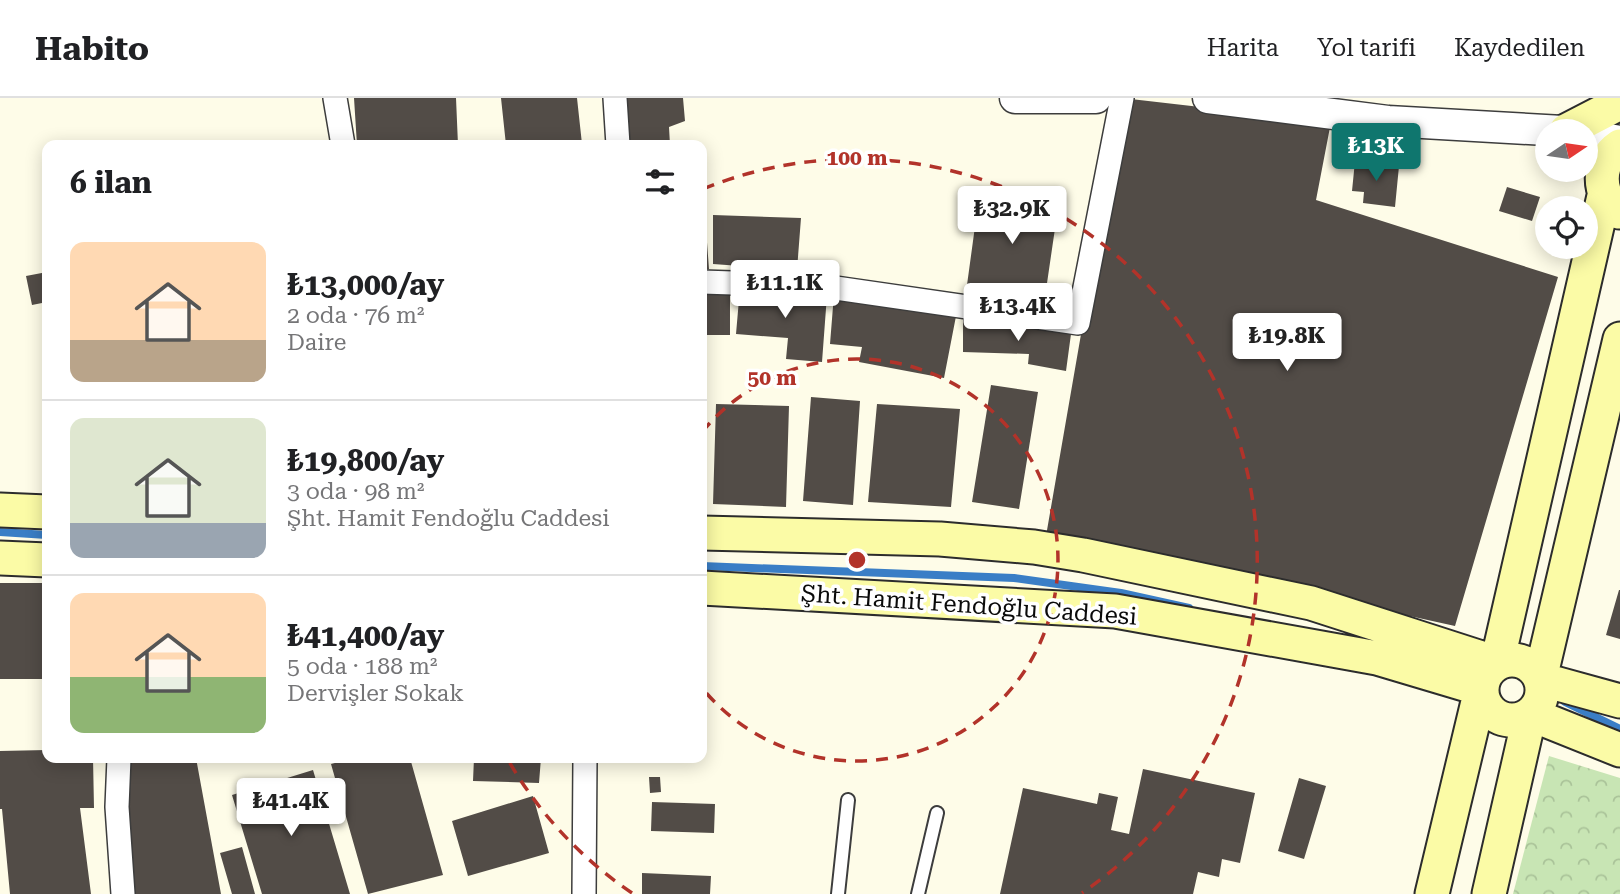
<!DOCTYPE html>
<html lang="tr">
<meta charset="utf-8">
<style>
body{margin:0;font-family:"Roboto Serif",serif;background:#f2f2f2;color:#202124;height:100vh;display:flex;flex-direction:column;font-size:26px;white-space:nowrap}
*{box-sizing:border-box;margin:0}
p{font-size:23px;color:#757577}
.icon{flex:none;width:38px;height:38px;fill:none;stroke:currentColor;stroke-width:2;stroke-linecap:round;stroke-linejoin:round}
.map{position:relative;flex:1;overflow:hidden}
.sheet{position:absolute;left:42px;top:42px;width:665px;height:623px;display:flex;flex-direction:column;background:#fff;border-radius:14px;box-shadow:0 4px 18px #0003}
.sheet>*{flex:none}
.needle{width:46px;rotate:77deg}
.buttons{position:absolute;left:1535px;top:21px;display:grid;gap:14px}
.buttons a{display:grid;place-items:center;width:63px;height:63px;border-radius:50%;background:#fff;box-shadow:0 4px 18px #0003;font-size:35px}
.price{position:absolute;translate:-50% -60px;padding:0 16px;border-radius:7px;background:#fff;color:#222;font-size:23px;line-height:46px;filter:drop-shadow(0 2px 4px #0008)}
.price::after{content:'';position:absolute;left:50%;top:42px;width:21px;height:16px;margin-left:-10px;background:inherit;clip-path:polygon(0 0,100% 0,50% 100%)}
.price.selected{background:#0f766e;color:#fff}
ul{padding:0;list-style:none}
li{display:flex;align-items:center;gap:21px;height:175px;padding:0 28px}
li+li{border-top:2px solid #e0e0e0}
li span{display:grid;place-items:center;flex:none;width:196px;height:140px;border-radius:14px;color:#555}
li>.icon{margin-inline-start:auto}
span .icon{width:84px;height:84px;fill:#fffc;stroke-width:1}
li b{font-size:30px}
h2{display:flex;justify-content:space-between;align-items:center;height:84px;padding:0 28px;font-size:30px}
header{display:flex;align-items:center;gap:42px;box-sizing:border-box;height:98px;padding:0 35px;background:#fff;border-bottom:2px solid #e0e0e0}
header strong{font-size:33px}
nav{display:flex;gap:38px;margin-inline-start:auto;font-size:24px}
.map>svg:first-child{display:block}
.park{fill:url(#park-crowns)}
.lines{fill:none;stroke-linecap:round;stroke-linejoin:round}
.stream{stroke:#3a7ec6;stroke-width:8}
.building{fill:#524c47}
.service-casing{stroke:#3d3d3d;stroke-width:16}
.minor-casing{stroke:#3d3d3d;stroke-width:26}
.tertiary-casing{stroke:#3d3d3d;stroke-width:33}
.secondary-casing{stroke:#2c2c2c;stroke-width:37}
.service{stroke:#fff;stroke-width:12}
.minor{stroke:#fff;stroke-width:23}
.tertiary{stroke:#fff;stroke-width:30}
.secondary{stroke:#fbfba6;stroke-width:33}
.ring{fill:none;stroke:#b2332a;stroke-width:3.5;stroke-dasharray:12 9}
.labels{text-anchor:middle;dominant-baseline:central;stroke-width:7;stroke-linejoin:round;paint-order:stroke}
.street-label{font-size:24px;fill:#0a0a0a;stroke:#fff}
.centre{fill:#b2332a;stroke:#fff;stroke-width:3.5}
.ring-label{font-size:21px;text-anchor:middle;font-weight:bold;fill:#b2332a;stroke:#fff;stroke-width:7;stroke-linejoin:round;paint-order:stroke}
</style>
<header>
<strong>Habito</strong>
<nav><a>Harita</a><a>Yol tarifi</a><a>Kaydedilen</a></nav>
</header>
<div class="map">
<svg width="1620" height="796" viewBox="0 0 1620 796">
<defs>
<pattern id="park-crowns" width="20" height="18" patternUnits="userSpaceOnUse" patternTransform="scale(1.75)"><rect width="20" height="18" fill="#c8e5b4"/><path d="M2 6a3 3 0 1 1 6 0M12 15a3 3 0 1 1 6 0" fill="none" stroke="#aac399"/></pattern>
</defs>
<rect width="100%" height="100%" fill="#fefce8"/>
<path class="park" d="M 1549,658 L 1620,680 L 1620,796 L 1513,796 Z"/>
<g class="lines">
<path class="stream" d="M 0,434 L 47,437
M 702,468 L 1014,480 L 1121,495 L 1189,510
M 1565,604 L 1620,631"/>
</g>
<path class="building" d="M 354,0 L 456,0 L 458,47 L 357,47 Z
M 501,0 L 577,0 L 582,46 L 506,47 Z
M 621,0 L 683,0 L 685,23 L 669,29 L 670,47 L 623,47 Z
M 1122,0 L 1331,24 L 1316,102 L 1558,179 L 1455,528 L 1046,438 Z
M 1355,63 L 1399,68 L 1395,109 L 1363,105 L 1364,94 L 1352,93 Z
M 1507,89 L 1540,99 L 1532,123 L 1499,113 Z
M 979,99 L 1058,110 L 1046,192 L 1035,196 L 967,187 Z
M 702,104 L 704,104 L 709,171 L 702,171 Z
M 713,117 L 801,120 L 797,172 L 713,166 Z
M 47,174 L 47,204 L 32,207 L 26,178 Z
M 740,190 L 827,197 L 822,264 L 786,261 L 788,240 L 736,236 Z
M 702,194 L 730,194 L 730,237 L 702,237 Z
M 834,196 L 957,213 L 944,280 L 859,264 L 862,249 L 830,246 Z
M 963,220 L 1071,236 L 1066,273 L 1028,266 L 1029,256 L 963,254 Z
M 991,287 L 1038,294 L 1019,411 L 972,404 Z
M 811,299 L 860,303 L 853,407 L 803,403 Z
M 716,306 L 789,308 L 786,409 L 713,406 Z
M 877,306 L 960,311 L 951,409 L 868,404 Z
M 0,485 L 47,485 L 47,609 L 43,609 L 42,581 L 0,581 Z
M 1619,492 L 1620,492 L 1620,541 L 1606,537 Z
M 47,652 L 47,660 L 93,660 L 94,710 L 80,710 L 91,796 L 10,796 L 2,711 L 0,711 L 0,653 Z
M 122,660 L 196,660 L 221,796 L 131,796 Z
M 354,660 L 410,660 L 443,777 L 368,796 L 331,666 Z
M 474,660 L 541,660 L 539,685 L 473,683 Z
M 1143,671 L 1255,695 L 1240,765 L 1222,761 L 1219,779 L 1198,774 L 1193,796 L 1000,796 L 1023,690 L 1097,706 L 1099,695 L 1118,699 L 1111,732 L 1129,736 Z
M 313,672 L 350,796 L 262,796 L 232,697 Z
M 649,679 L 660,679 L 661,694 L 650,695 Z
M 1299,680 L 1326,688 L 1304,761 L 1278,753 Z
M 533,698 L 549,755 L 468,778 L 452,723 Z
M 652,704 L 715,706 L 714,735 L 651,733 Z
M 242,749 L 255,796 L 232,796 L 220,755 Z
M 642,775 L 711,778 L 710,796 L 642,796 Z"/>
<g class="lines">
<g class="service-casing">
<path id="service" d="M 838,796 L 848,702
M 918,796 L 937,715"/>
</g>
<g class="minor-casing">
<path id="minor" d="M 335,0 L 343,47
M 615,0 L 618,47
M 702,184 L 822,188 L 1078,225 L 1122,0
M 119,660 L 117,709 L 123,796
M 584,796 L 585,660"/>
</g>
<g class="tertiary-casing">
<path id="tertiary" d="M 1015,0 L 1096,0
M 1208,0 L 1388,23 L 1563,33
M 1586,37 L 1620,43"/>
</g>
<g class="secondary-casing">
<path id="secondary" d="M 1566,33 L 1616,7 L 1620,0
M 1619,114 C 1597,97 1596,64 1620,48
M 1620,241 L 1540,581 L 1620,603
M 0,412 L 47,414
M 702,435 L 940,441 L 1034,449 L 1083,457 L 1311,505 L 1497,565
M 0,460 L 47,462
M 702,490 L 1115,513 L 1377,560 L 1481,591 L 1432,796
M1482 592a30 30 0 1 1 60 0a30 30 0 1 1-60 0Z
M 1497,565 L 1604,98
M 1530,616 L 1620,652
M 1489,796 L 1530,616"/>
</g>
<use href="#service" class="service"/>
<use href="#minor" class="minor"/>
<use href="#tertiary" class="tertiary"/>
<use href="#secondary" class="secondary"/>
</g>
<g class="ring">
<path d="M702 334A201 201 0 1 1 702 590"/>
<path d="M632 795A402 402 0 0 1 507 660M703 91A402 402 0 0 1 1082 795"/>
</g>
<g class="labels">
<g class="street-label">
<text transform="translate(969 507) rotate(4)">Şht. Hamit Fendoğlu Caddesi</text>
</g>
</g>
<circle cx="857" cy="462" r="10" class="centre"/>
<g class="ring-label">
<text x="857" y="67">100 m</text>
<text x="772" y="287">50 m</text>
</g>
</svg>
<div class="buttons">
<a><svg class="needle" viewBox="-14 -14 28 28"><path d="M0-13l5 13h-10z" fill="#e53935"/><path d="M0 13l5-13h-10z" fill="#757577"/></svg></a>
<a><svg class="icon" aria-label="locate" viewBox="0 0 24 24"><circle cx="12" cy="12" r="6"/><path d="M12 2v4M12 18v4M2 12h4M18 12h4"/></svg></a>
</div>
<b class="price selected" style="left:1376px;top:85px">₺13K</b>
<b class="price" style="left:1012px;top:148px">₺32.9K</b>
<b class="price" style="left:785px;top:222px">₺11.1K</b>
<b class="price" style="left:1018px;top:245px">₺13.4K</b>
<b class="price" style="left:1287px;top:275px">₺19.8K</b>
<b class="price" style="left:291px;top:740px">₺41.4K</b>
<section class="sheet">
<h2>6 ilan<svg class="icon" aria-label="filters" viewBox="0 0 24 24"><path d="M4 7h16M4 17h16"/><circle cx="9" cy="7" r="2"/><circle cx="15" cy="17" r="2"/></svg></h2>
<ul>
<li><span style="background:linear-gradient(#ffd9b3 70%,#b9a48a 0)"><svg class="icon" aria-label="home" viewBox="0 0 24 24"><path d="M3 11l9-7 9 7M6 9v11h12V9"/></svg></span><div><b>₺13,000/ay</b><p>2 oda · 76 m²</p><p>Daire</p></div></li>
<li><span style="background:linear-gradient(#dfe7d0 75%,#9aa5b1 0)"><svg class="icon" aria-label="home" viewBox="0 0 24 24"><path d="M3 11l9-7 9 7M6 9v11h12V9"/></svg></span><div><b>₺19,800/ay</b><p>3 oda · 98 m²</p><p>Şht. Hamit Fendoğlu Caddesi</p></div></li>
<li><span style="background:linear-gradient(#ffd9b3 60%,#8fb573 0)"><svg class="icon" aria-label="home" viewBox="0 0 24 24"><path d="M3 11l9-7 9 7M6 9v11h12V9"/></svg></span><div><b>₺41,400/ay</b><p>5 oda · 188 m²</p><p>Dervişler Sokak</p></div></li>
</ul>
</section>
</div>
